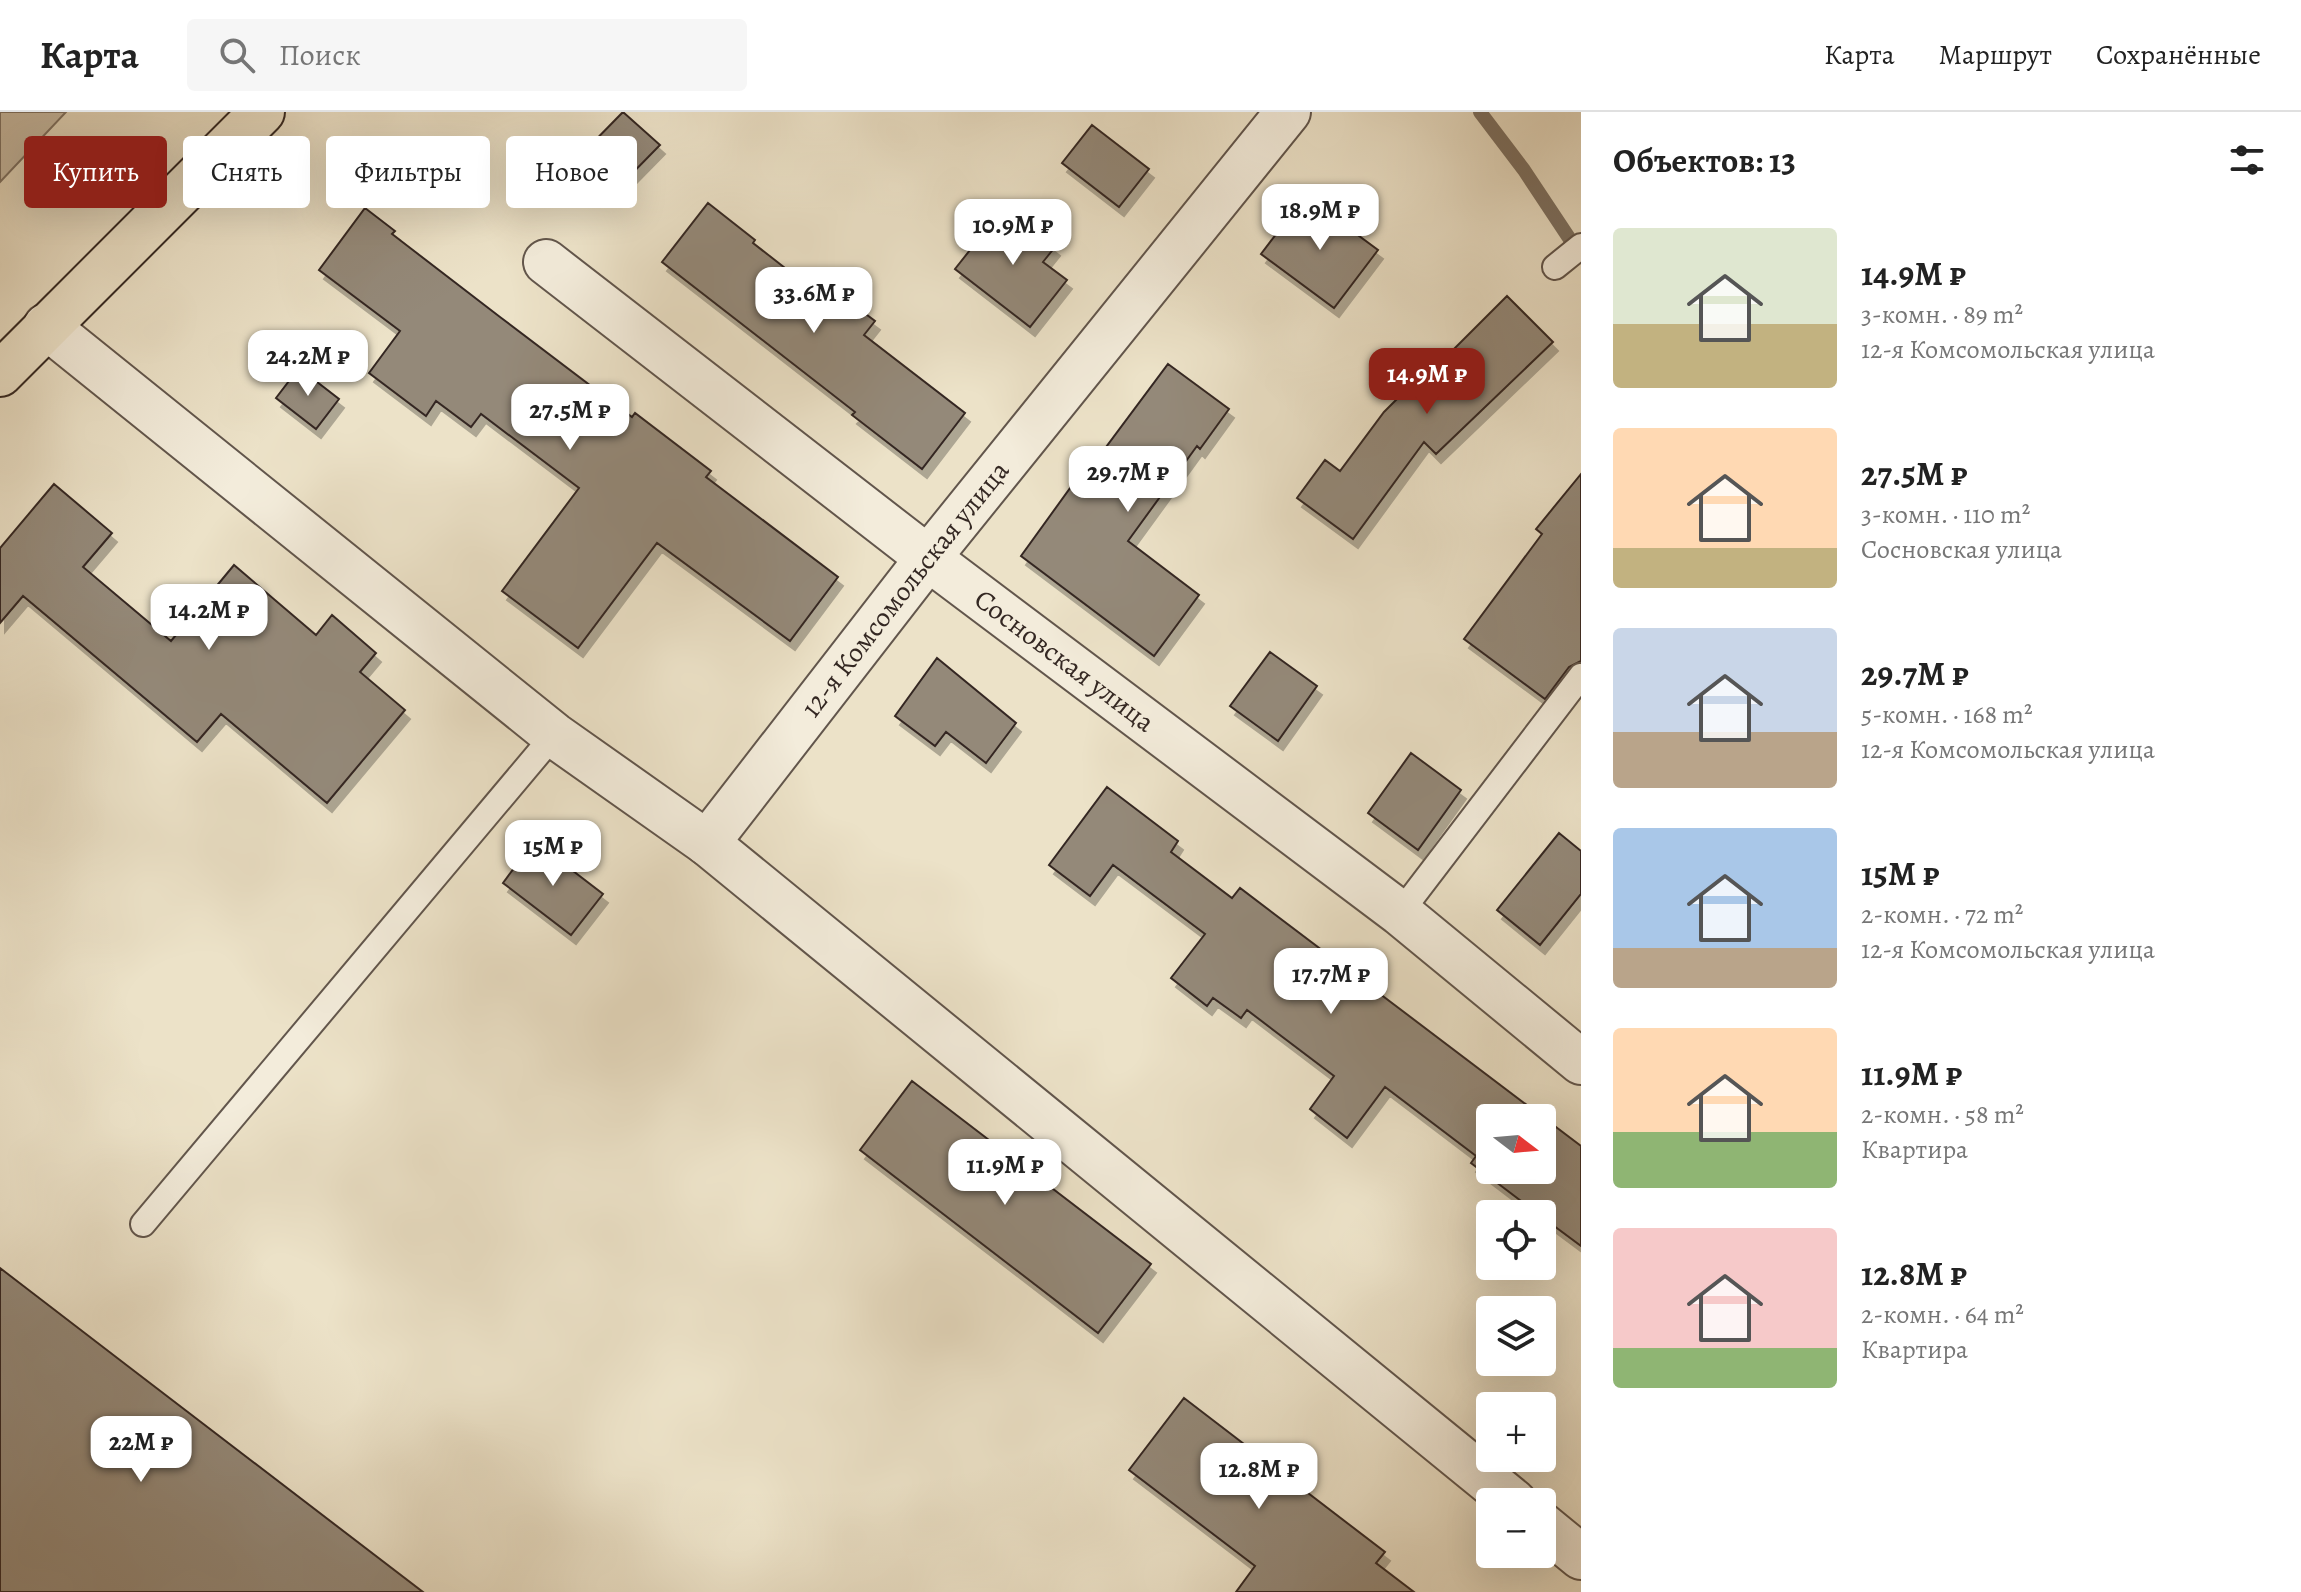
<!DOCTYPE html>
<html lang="ru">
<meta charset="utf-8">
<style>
body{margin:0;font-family:Alegreya,serif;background:#f6f6f6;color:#222;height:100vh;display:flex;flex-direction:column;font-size:30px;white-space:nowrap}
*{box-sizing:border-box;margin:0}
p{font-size:26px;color:#767676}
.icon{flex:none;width:44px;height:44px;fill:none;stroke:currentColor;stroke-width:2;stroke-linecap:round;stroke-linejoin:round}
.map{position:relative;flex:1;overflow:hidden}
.side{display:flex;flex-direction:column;background:#fff;width:720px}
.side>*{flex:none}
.banner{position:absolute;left:24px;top:24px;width:760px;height:72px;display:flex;gap:16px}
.needle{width:52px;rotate:106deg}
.fabs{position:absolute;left:1476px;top:992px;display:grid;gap:16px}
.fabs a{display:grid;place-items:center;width:80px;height:80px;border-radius:8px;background:#fff;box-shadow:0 8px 32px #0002;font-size:40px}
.price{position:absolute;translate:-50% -68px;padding:0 18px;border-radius:16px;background:#fff;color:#222;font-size:26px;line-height:52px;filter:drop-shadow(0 2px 4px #0008)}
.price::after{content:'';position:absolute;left:50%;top:48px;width:24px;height:18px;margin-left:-12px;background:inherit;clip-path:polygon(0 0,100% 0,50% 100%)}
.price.current{background:#8f2418;color:#fff}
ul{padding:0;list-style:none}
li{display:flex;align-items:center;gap:24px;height:200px;padding:0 32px}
li span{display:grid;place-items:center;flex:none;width:224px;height:160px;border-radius:8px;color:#555}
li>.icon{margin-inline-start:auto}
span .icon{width:96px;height:96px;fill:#fffc;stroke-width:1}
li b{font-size:34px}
h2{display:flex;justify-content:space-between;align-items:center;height:96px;padding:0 32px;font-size:34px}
.chip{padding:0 28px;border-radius:8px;background:#fff;box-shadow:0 8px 32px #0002;font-size:28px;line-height:72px}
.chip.current{background:#8f2418;color:#fff}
header{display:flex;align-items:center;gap:48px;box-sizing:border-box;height:112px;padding:0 40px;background:#fff;border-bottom:2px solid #e0e0e0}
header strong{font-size:38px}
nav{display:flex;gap:44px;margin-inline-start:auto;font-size:28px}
.search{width:560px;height:72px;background:#f6f6f6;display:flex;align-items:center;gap:20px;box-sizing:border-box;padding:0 28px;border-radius:8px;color:#767676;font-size:30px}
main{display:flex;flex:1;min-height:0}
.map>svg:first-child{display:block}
.green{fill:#cdc2ac;stroke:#807568;stroke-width:2}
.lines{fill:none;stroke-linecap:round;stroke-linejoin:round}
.stream{stroke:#7d7264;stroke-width:14}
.building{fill:#948979;stroke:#342823;stroke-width:2;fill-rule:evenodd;filter:url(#shadow)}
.lane-casing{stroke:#62564c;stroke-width:28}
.street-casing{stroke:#62564c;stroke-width:48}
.primary-casing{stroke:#342823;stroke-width:48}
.lane{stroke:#f3ecdb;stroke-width:24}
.street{stroke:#f3ecdb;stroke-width:44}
.primary{stroke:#ece2c8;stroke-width:44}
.labels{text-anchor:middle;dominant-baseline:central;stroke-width:6;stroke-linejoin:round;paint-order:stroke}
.street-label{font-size:28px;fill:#342823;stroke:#f3ecdb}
</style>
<header>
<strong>Карта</strong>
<div class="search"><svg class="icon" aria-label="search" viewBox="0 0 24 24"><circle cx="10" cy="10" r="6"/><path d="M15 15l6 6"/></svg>Поиск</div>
<nav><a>Карта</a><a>Маршрут</a><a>Сохранённые</a></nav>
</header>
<main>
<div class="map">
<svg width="1581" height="1480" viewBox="0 0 1581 1480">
<defs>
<filter id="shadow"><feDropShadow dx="5" dy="9" stdDeviation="0" flood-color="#0004"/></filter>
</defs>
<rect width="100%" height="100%" fill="#ece2c8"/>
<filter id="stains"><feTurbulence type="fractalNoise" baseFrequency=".0025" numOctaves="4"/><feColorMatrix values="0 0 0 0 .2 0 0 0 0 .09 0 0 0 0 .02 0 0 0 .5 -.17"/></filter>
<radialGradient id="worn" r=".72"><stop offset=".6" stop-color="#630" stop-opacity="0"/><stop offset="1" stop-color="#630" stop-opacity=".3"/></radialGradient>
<path class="green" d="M 0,0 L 66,0 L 0,70 Z"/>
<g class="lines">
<path class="stream" d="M 1480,0 L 1524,58 L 1579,141"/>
</g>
<path class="building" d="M 623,0 L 660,33 L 609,85 L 574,50 Z
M 1092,13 L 1149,57 L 1119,95 L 1062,51 Z
M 1305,84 L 1378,138 L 1334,196 L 1261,142 Z
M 708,91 L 755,128 L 753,131 L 836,196 L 843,185 L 875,209 L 864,223 L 965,301 L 922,357 L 852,303 L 855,300 L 662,150 Z
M 1004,95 L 1055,135 L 1043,150 L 1067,168 L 1030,215 L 955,157 Z
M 365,96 L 395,119 L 392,122 L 500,205 L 632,305 L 635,301 L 711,359 L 706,365 L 838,465 L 790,529 L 657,431 L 578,536 L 502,479 L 579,376 L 481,302 L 471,315 L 436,289 L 426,304 L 369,261 L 400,219 L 319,158 Z
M 1507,184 L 1553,230 L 1436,342 L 1424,330 L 1353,427 L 1297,386 L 1325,348 L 1340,359 L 1384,300 L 1441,243 L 1444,247 Z
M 1168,252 L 1229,297 L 1200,337 L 1197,334 L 1128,429 L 1199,483 L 1154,544 L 1021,444 L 1099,336 L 1103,339 Z
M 299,256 L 339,287 L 316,317 L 276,286 Z
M 1581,362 L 1581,549 L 1569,555 L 1545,587 L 1464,527 L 1542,422 L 1536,417 Z
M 54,372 L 112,421 L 83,455 L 171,529 L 234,453 L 316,523 L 332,503 L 376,541 L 360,560 L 405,598 L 327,691 L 221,602 L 197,630 L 23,484 L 0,511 L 0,436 Z
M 1270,540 L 1317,574 L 1278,629 L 1230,594 Z
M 937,546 L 1016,611 L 986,651 L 946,620 L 935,634 L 895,604 Z
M 1411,641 L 1461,678 L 1418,738 L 1368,701 Z
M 1107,675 L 1178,729 L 1171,740 L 1232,786 L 1240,776 L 1581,1034 L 1581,1134 L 1542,1105 L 1542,1102 L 1538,1102 L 1471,1051 L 1476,1044 L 1385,975 L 1347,1026 L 1310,997 L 1334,964 L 1247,898 L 1241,906 L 1213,886 L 1207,894 L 1171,866 L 1205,822 L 1113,753 L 1090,784 L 1049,753 ZM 1490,1006 L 1542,1006 L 1542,1058 L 1490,1058 Z
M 1559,721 L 1581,739 L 1581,782 L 1540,833 L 1497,798 Z
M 534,729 L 603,782 L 571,823 L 503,771 Z
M 912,969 L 1151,1152 L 1098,1221 L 860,1038 Z
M 0,1156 L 129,1255 L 423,1480 L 0,1480 Z
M 1184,1286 L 1385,1440 L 1376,1451 L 1414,1480 L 1236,1480 L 1255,1454 L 1129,1358 Z"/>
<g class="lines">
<g class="lane-casing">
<path id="lane" d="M 1555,155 L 1581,134
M 1400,801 L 1581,564
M 143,1112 L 554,623"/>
</g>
<g class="street-casing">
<g id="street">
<path id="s1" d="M 546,150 L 928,446 L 1400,801 L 1581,950"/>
<path d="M 46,214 L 554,623 L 707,731 L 1514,1390"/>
<path id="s2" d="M 707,731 L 928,446 L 1288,0"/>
<path d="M 1542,1413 L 1581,1445"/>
</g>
</g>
<g class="primary-casing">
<path id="primary" d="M 0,262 L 262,0"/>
</g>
<use href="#lane" class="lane"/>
<use href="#street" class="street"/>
<use href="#primary" class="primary"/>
</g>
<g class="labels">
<g class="street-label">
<text stroke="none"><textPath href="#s2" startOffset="322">12-я Комсомольская улица</textPath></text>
<text stroke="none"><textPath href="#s1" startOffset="654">Сосновская улица</textPath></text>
</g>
</g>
<rect width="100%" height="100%" filter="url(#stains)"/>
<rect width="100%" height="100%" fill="url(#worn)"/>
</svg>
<div class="fabs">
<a><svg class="needle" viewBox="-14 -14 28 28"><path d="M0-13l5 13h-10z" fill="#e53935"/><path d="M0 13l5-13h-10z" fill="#767676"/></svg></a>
<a><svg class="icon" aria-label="locate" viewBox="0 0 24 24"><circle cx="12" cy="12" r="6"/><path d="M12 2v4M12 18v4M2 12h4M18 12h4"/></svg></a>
<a><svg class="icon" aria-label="layers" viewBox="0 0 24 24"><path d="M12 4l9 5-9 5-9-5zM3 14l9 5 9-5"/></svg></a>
<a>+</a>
<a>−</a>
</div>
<b class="price" style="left:1320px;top:140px">18.9M ₽</b>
<b class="price" style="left:1013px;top:155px">10.9M ₽</b>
<b class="price" style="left:814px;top:223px">33.6M ₽</b>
<b class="price" style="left:308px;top:286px">24.2M ₽</b>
<b class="price current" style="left:1427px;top:304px">14.9M ₽</b>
<b class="price" style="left:570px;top:340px">27.5M ₽</b>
<b class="price" style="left:1128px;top:402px">29.7M ₽</b>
<b class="price" style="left:209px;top:540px">14.2M ₽</b>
<b class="price" style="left:553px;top:776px">15M ₽</b>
<b class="price" style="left:1331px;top:904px">17.7M ₽</b>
<b class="price" style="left:1005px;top:1095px">11.9M ₽</b>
<b class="price" style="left:141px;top:1372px">22M ₽</b>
<b class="price" style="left:1259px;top:1399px">12.8M ₽</b>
<div class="banner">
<a class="chip current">Купить</a>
<a class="chip">Снять</a>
<a class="chip">Фильтры</a>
<a class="chip">Новое</a>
</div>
</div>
<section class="side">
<h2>Объектов: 13<svg class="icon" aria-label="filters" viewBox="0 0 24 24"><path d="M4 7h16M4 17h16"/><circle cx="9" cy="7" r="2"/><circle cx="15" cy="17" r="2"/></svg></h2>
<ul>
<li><span style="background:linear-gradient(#dfe7d0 60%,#c2b280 0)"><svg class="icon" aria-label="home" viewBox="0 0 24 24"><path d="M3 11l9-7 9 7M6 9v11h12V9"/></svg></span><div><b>14.9M ₽</b><p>3-комн. · 89 m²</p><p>12-я Комсомольская улица</p></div></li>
<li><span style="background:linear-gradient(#ffd9b3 75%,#c2b280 0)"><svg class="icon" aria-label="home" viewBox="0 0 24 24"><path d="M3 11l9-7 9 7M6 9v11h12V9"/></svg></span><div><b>27.5M ₽</b><p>3-комн. · 110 m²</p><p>Сосновская улица</p></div></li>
<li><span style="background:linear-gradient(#c9d6e8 65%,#b9a48a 0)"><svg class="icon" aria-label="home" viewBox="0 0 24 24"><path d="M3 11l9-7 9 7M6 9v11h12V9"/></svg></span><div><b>29.7M ₽</b><p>5-комн. · 168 m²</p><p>12-я Комсомольская улица</p></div></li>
<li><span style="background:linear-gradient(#a9c7e8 75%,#b9a48a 0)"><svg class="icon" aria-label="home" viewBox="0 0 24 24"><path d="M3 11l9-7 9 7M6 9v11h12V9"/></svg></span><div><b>15M ₽</b><p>2-комн. · 72 m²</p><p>12-я Комсомольская улица</p></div></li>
<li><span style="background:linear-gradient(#ffd9b3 65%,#8fb573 0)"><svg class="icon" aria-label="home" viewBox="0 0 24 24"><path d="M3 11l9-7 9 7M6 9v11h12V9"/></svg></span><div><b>11.9M ₽</b><p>2-комн. · 58 m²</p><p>Квартира</p></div></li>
<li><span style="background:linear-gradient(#f6c9c9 75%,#8fb573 0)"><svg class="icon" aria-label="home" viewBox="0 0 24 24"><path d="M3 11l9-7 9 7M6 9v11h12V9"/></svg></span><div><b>12.8M ₽</b><p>2-комн. · 64 m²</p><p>Квартира</p></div></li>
</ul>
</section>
</main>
